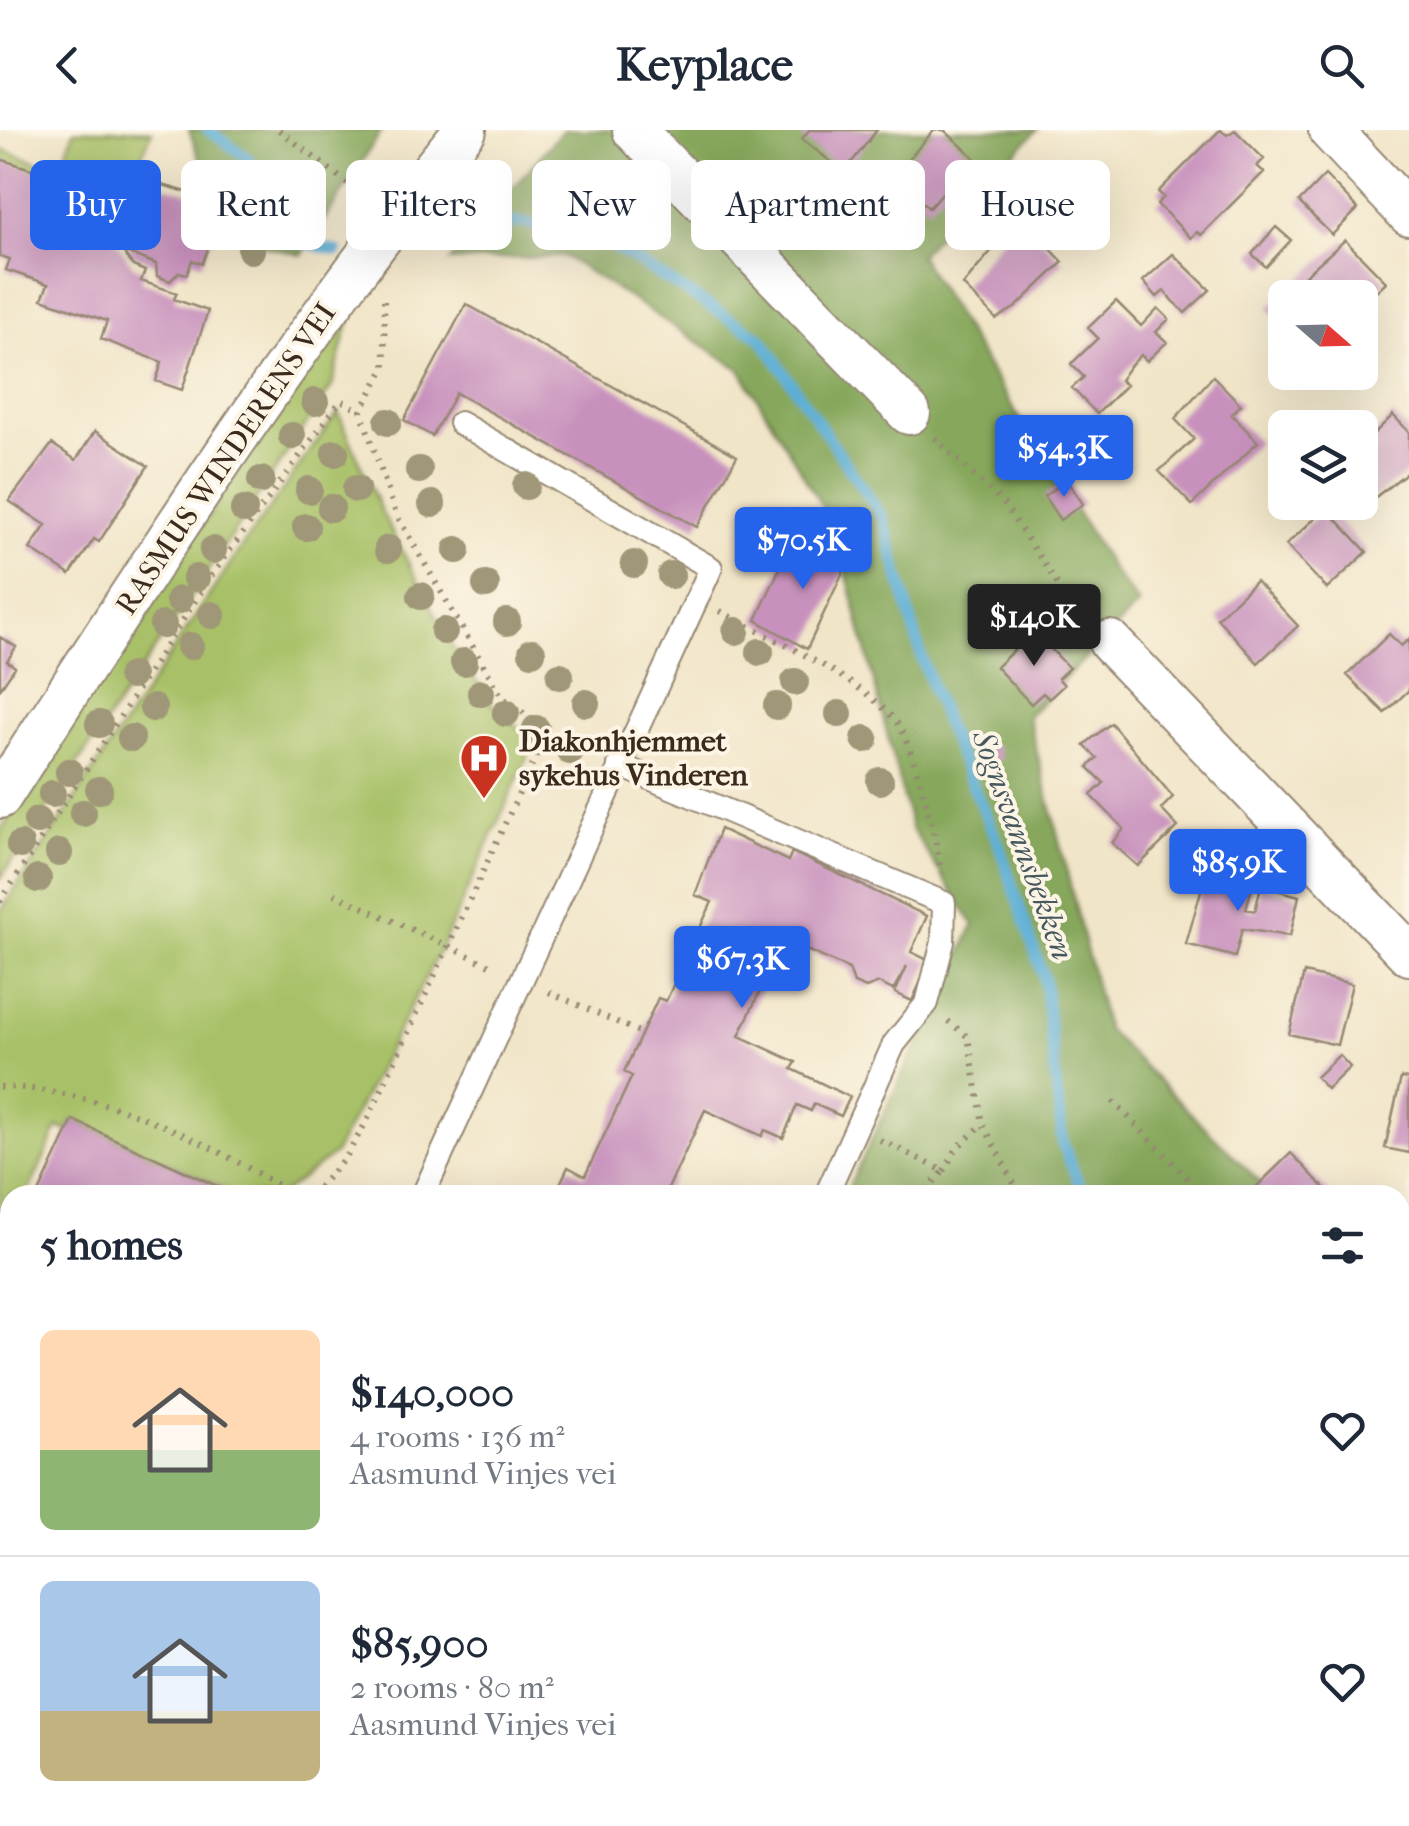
<!DOCTYPE html>
<meta charset="utf-8">
<style>
body{margin:0;font-family:"IM FELL French Canon",serif;background:#f6f6f7;color:#1f2937;height:100vh;display:flex;flex-direction:column;font-size:38px;white-space:nowrap}
*{box-sizing:border-box;margin:0}
p{font-size:32px;color:#747a83}
.icon{flex:none;width:55px;height:55px;fill:none;stroke:currentColor;stroke-width:2;stroke-linecap:round;stroke-linejoin:round}
.map{position:relative;flex:1;overflow:hidden}
.sheet{position:absolute;left:0px;top:1055px;width:1410px;height:642px;display:flex;flex-direction:column;background:#fff;border-radius:30px 30px 0 0;box-shadow:0 10px 40px #0002}
.sheet>*{flex:none}
.banner{position:absolute;left:30px;top:30px;width:1350px;height:90px;display:flex;gap:20px}
.needle{width:65px;rotate:110deg}
.buttons{position:absolute;left:1268px;top:150px;display:grid;gap:20px}
.buttons a{display:grid;place-items:center;width:110px;height:110px;border-radius:15px;background:#fff;box-shadow:0 10px 40px #0002;font-size:50px}
.price{position:absolute;translate:-50% -85px;padding:0 22px;border-radius:10px;background:#2563eb;color:#fff;font-size:32px;line-height:65px;filter:drop-shadow(0 2px 5px #0008)}
.price::after{content:'';position:absolute;left:50%;top:60px;width:30px;height:22px;margin-left:-15px;background:inherit;clip-path:polygon(0 0,100% 0,50% 100%)}
.price.active{background:#222;color:#fff}
ul{padding:0;list-style:none}
li{display:flex;align-items:center;gap:30px;height:250px;padding:0 40px}
li+li{border-top:2px solid #e0e1e3}
li span{display:grid;place-items:center;flex:none;width:280px;height:200px;border-radius:15px;color:#555}
li>.icon{margin-inline-start:auto}
span .icon{width:120px;height:120px;fill:#fffc;stroke-width:1}
li b{font-size:42px}
h2{display:flex;justify-content:space-between;align-items:center;height:120px;padding:0 40px;font-size:42px}
.tag{padding:0 35px;border-radius:15px;background:#fff;box-shadow:0 10px 40px #0002;font-size:35px;line-height:90px}
.tag.active{background:#2563eb;color:#fff}
header{display:flex;justify-content:space-between;align-items:center;height:130px;padding:0 40px;background:#fff;font-size:45px;font-weight:800}
.map>svg:first-child{display:block}
.green{fill:#a8c167;stroke:#727642;stroke-width:2.5}
.forest{fill:#86a75c;stroke:#60683d;stroke-width:2.5}
.lines{fill:none;stroke-linecap:round;stroke-linejoin:round}
.stream{stroke:#5caed7;stroke-width:11}
.building{fill:#c891bd}
.service-casing{stroke:#968873;stroke-width:26}
.minor-casing{stroke:#968873;stroke-width:46}
.path{stroke:#968873;stroke-width:6;stroke-dasharray:2.5 8;stroke-linecap:butt}
.service{stroke:#fff;stroke-width:22}
.minor{stroke:#fff;stroke-width:42}
.tree{fill:#9f9777}
.labels{text-anchor:middle;dominant-baseline:central;stroke-width:8;stroke-linejoin:round;paint-order:stroke}
.street-label{font-size:30px;fill:#3b2a1e;stroke:#fcf5e5}
.poi-label{font-size:30px;font-weight:bold;fill:#3b2a1e;stroke:#fcf5e5;text-anchor:start}
.water-label{font-size:32px;font-style:italic;fill:#47585f;stroke:#fcf5e5}
</style>
<header><svg class="icon" aria-label="back" viewBox="0 0 24 24"><path d="M15 5l-7 7 7 7"/></svg>Keyplace<svg class="icon" aria-label="search" viewBox="0 0 24 24"><circle cx="10" cy="10" r="6"/><path d="M15 15l6 6"/></svg></header>
<div class="map">
<svg width="1409" height="1696" viewBox="0 0 1409 1696">
<rect width="100%" height="100%" fill="#fcf5e5"/>
<filter id="ink" filterUnits="userSpaceOnUse"><feTurbulence type="fractalNoise" baseFrequency=".01" numOctaves="2"/><feDisplacementMap in="SourceGraphic" scale="20" xChannelSelector="R" yChannelSelector="G"/><feConvolveMatrix kernelMatrix="1 2 1 2 8 2 1 2 1" color-interpolation-filters="sRGB"/></filter>
<filter id="wash" filterUnits="userSpaceOnUse"><feTurbulence type="fractalNoise" baseFrequency=".0048" numOctaves="4" result="noise"/><feDisplacementMap in="SourceGraphic" scale="40" xChannelSelector="R" yChannelSelector="G"/><feGaussianBlur stdDeviation="2.25" result="paint"/><feColorMatrix in="noise" values="0 0 0 0 0 0 0 0 0 0 0 0 0 0 0 0 0 1.4 0 .05"/><feComposite in="paint" operator="in"/></filter>
<g filter="url(#wash)">
<rect width="100%" height="100%" fill="#f1e5c8"/>
<path class="green" d="M 74,0 L 152,1 L 137,37 L 117,37 L 102,52 L 102,79 L 116,92 L 112,110 L 0,99 L 0,19 L 61,40 Z
M 352,181 L 332,256 L 0,749 L 0,701 L 232,350 Z
M 338,282 L 382,383 L 456,523 L 498,581 L 535,610 L 443,814 L 334,1024 L 280,1065 L 229,1065 L 230,1061 L 73,990 L 67,1001 L 58,997 L 27,1065 L 10,1065 L 10,1101 L 5,1112 L 10,1115 L 10,1459 L 0,1457 L 0,782 L 238,422 Z
M 1409,1479 L 1409,1537 L 1400,1533 L 1400,1498 Z
M 108,1688 L 958,1688 L 967,1696 L 115,1696 Z"/>
<path class="forest" d="M 189,0 L 382,0 L 302,125 L 228,107 Z
M 563,0 L 1037,0 L 919,125 L 1113,441 L 1139,474 L 1028,586 L 1106,899 L 1273,1065 L 845,1065 L 974,795 L 911,698 L 835,398 L 740,239 L 564,126 L 450,131 Z
M 1400,1222 L 1409,1236 L 1409,1392 L 1400,1387 Z"/>
<g class="lines">
<path class="stream" d="M 208,0 L 249,29 L 285,108 L 337,121
M 413,112 L 520,92 L 604,111 L 761,208 L 883,388 L 923,532 L 948,601 L 998,712 L 1044,849 L 1063,1014 L 1083,1065
M 1400,1260 L 1409,1264"/>
</g>
<g id="blocks">
<path class="building" d="M 809,0 L 877,0 L 844,42 L 802,9 Z
M 934,0 L 944,0 L 974,27 L 929,78 L 893,47 Z
M 1220,0 L 1227,5 L 1235,0 L 1264,29 L 1257,36 L 1264,42 L 1201,105 L 1197,102 L 1191,108 L 1157,74 L 1164,67 L 1158,62 Z
M 0,29 L 75,53 L 133,136 L 145,141 L 141,151 L 177,163 L 174,169 L 208,181 L 182,260 L 156,251 L 162,232 L 101,209 L 107,191 L 42,169 L 48,154 L 6,140 L 10,129 L 0,126 Z
M 1325,45 L 1358,79 L 1332,105 L 1299,72 Z
M 152,52 L 207,68 L 212,72 L 207,86 L 218,90 L 202,134 L 192,130 L 187,144 L 179,142 L 170,151 L 157,146 L 156,134 L 128,123 Z
M 1016,91 L 1020,94 L 1024,91 L 1063,132 L 1016,177 L 996,189 L 963,155 Z
M 1276,97 L 1291,110 L 1266,137 L 1252,124 Z
M 1345,110 L 1386,152 L 1360,177 L 1360,168 L 1285,168 L 1285,195 L 1268,178 Z
M 1173,124 L 1210,160 L 1185,183 L 1164,161 L 1157,167 L 1143,151 Z
M 1116,171 L 1141,196 L 1158,178 L 1169,189 L 1156,202 L 1167,212 L 1147,231 L 1141,225 L 1129,237 L 1120,250 L 1126,255 L 1097,284 L 1072,258 L 1084,247 L 1071,234 L 1098,208 L 1088,198 Z
M 466,174 L 737,326 L 697,397 L 456,263 L 432,306 L 404,290 Z
M 1213,246 L 1241,275 L 1231,284 L 1258,312 L 1192,375 L 1159,341 L 1194,309 L 1175,289 Z
M 1393,285 L 1409,302 L 1409,341 L 1373,369 L 1360,356 L 1360,317 Z
M 95,301 L 148,336 L 99,412 L 94,409 L 70,445 L 30,419 L 46,395 L 9,371 L 52,314 L 76,330 Z
M 1067,350 L 1083,374 L 1060,390 L 1044,366 Z
M 1326,378 L 1367,422 L 1327,459 L 1286,415 Z
M 831,411 L 853,421 L 807,519 L 756,490 L 792,412 L 824,427 Z
M 1256,451 L 1298,496 L 1258,533 L 1217,488 Z
M 1034,501 L 1069,538 L 1058,548 L 1064,555 L 1049,569 L 1043,563 L 1031,574 L 996,537 Z
M 1389,504 L 1401,516 L 1409,509 L 1409,560 L 1385,583 L 1347,545 Z
M 0,507 L 16,517 L 7,531 L 15,537 L 0,559 Z
M 1111,593 L 1173,667 L 1161,679 L 1178,697 L 1138,736 L 1112,713 L 1124,699 L 1091,665 L 1104,653 L 1088,637 L 1097,628 L 1084,615 Z
M 997,615 L 1001,630 L 990,632 L 987,617 Z
M 720,699 L 788,731 L 792,722 L 927,786 L 911,822 L 930,831 L 912,871 L 895,863 L 907,836 L 893,860 L 879,853 L 866,858 L 854,853 L 849,839 L 784,810 L 739,906 L 796,932 L 792,939 L 850,967 L 841,986 L 814,974 L 811,981 L 797,975 L 783,1008 L 765,1000 L 762,1006 L 705,980 L 665,1065 L 555,1065 L 568,1037 L 585,1046 L 632,946 L 624,942 L 658,868 L 666,871 L 712,772 L 695,765 Z
M 1206,743 L 1253,754 L 1246,779 L 1255,781 L 1261,756 L 1299,766 L 1290,806 L 1242,799 L 1235,827 L 1186,814 Z
M 1304,843 L 1352,854 L 1337,915 L 1289,904 Z
M 1339,925 L 1350,937 L 1327,959 L 1316,947 Z
M 1401,948 L 1409,949 L 1409,1023 L 1385,1018 Z
M 73,990 L 230,1062 L 38,1065 Z
M 1291,1023 L 1331,1065 L 1255,1065 L 1252,1061 Z
M 1400,1415 L 1409,1420 L 1409,1446 L 1400,1465 Z
M 1400,1551 L 1409,1555 L 1409,1664 L 1400,1660 Z
M 0,1673 L 10,1680 L 4,1696 L 0,1696 Z"/>
</g>
</g>
<g filter="url(#ink)">
<use href="#blocks" fill-opacity="0" stroke="#968873" stroke-width="2.5"/>
<g class="lines">
<g class="service-casing">
<path id="service" d="M 619,635 L 944,773 L 943,812 L 927,873 L 894,914 L 826,1065
M 423,1065 L 711,438 L 460,293
M 1174,1696 L 1179,1688"/>
</g>
<g class="minor-casing">
<path id="minor" d="M 634,0 L 909,283
M 1330,0 L 1409,84
M 1110,512 L 1409,824
M 0,667 C 147,440 293,210 465,0
M 0,1600 L 10,1618
M 1204,1688 L 1222,1696"/>
</g>
<path class="path" d="M 279,0 L 364,66
M 384,170 L 385,237 L 361,281 L 396,384 L 502,567 L 548,601 L 596,624
M 935,308 L 1004,374 L 1080,488
M 720,481 C 771,509 862,548 897,593 C 913,615 938,714 941,743
M 334,764 L 496,838
M 0,772 L 212,445 L 341,270 L 361,281
M 549,862 L 639,902
M 948,891 L 968,907 L 983,994 L 1020,1065
M 0,957 C 105,959 206,1011 294,1065
M 1113,971 L 1204,1065
M 880,1010 L 944,1041 L 922,1065
M 944,1041 L 957,1018 L 983,994
M 312,1065 L 346,1027 L 369,987 L 548,601
M 0,1182 L 10,1189
M 1400,1396 L 1409,1401
M 0,1469 L 10,1471
M 0,1527 L 10,1545
M 53,1688 L 58,1696
M 98,1688 L 105,1696
M 554,1688 L 563,1696
M 730,1688 L 731,1696
M 961,1696 L 963,1688
M 1013,1696 L 1014,1688"/>
<use href="#service" class="service"/>
<use href="#minor" class="minor"/>
</g>
<g class="tree">
<circle cx="251" cy="120" r="14"/>
<circle cx="315" cy="272" r="14"/>
<circle cx="388" cy="292" r="14"/>
<circle cx="292" cy="306" r="14"/>
<circle cx="335" cy="323" r="14"/>
<circle cx="419" cy="340" r="14"/>
<circle cx="261" cy="350" r="14"/>
<circle cx="526" cy="356" r="14"/>
<circle cx="356" cy="359" r="14"/>
<circle cx="309" cy="360" r="14"/>
<circle cx="432" cy="374" r="14"/>
<circle cx="331" cy="378" r="14"/>
<circle cx="244" cy="380" r="14"/>
<circle cx="306" cy="397" r="14"/>
<circle cx="388" cy="419" r="14"/>
<circle cx="213" cy="420" r="14"/>
<circle cx="457" cy="420" r="14"/>
<circle cx="634" cy="434" r="14"/>
<circle cx="671" cy="445" r="14"/>
<circle cx="196" cy="448" r="14"/>
<circle cx="486" cy="455" r="14"/>
<circle cx="421" cy="466" r="14"/>
<circle cx="179" cy="470" r="14"/>
<circle cx="212" cy="485" r="14"/>
<circle cx="507" cy="492" r="14"/>
<circle cx="163" cy="495" r="14"/>
<circle cx="444" cy="501" r="14"/>
<circle cx="736" cy="501" r="14"/>
<circle cx="190" cy="516" r="14"/>
<circle cx="532" cy="522" r="14"/>
<circle cx="760" cy="522" r="14"/>
<circle cx="464" cy="532" r="14"/>
<circle cx="131" cy="546" r="14"/>
<circle cx="560" cy="546" r="14"/>
<circle cx="795" cy="552" r="14"/>
<circle cx="481" cy="563" r="14"/>
<circle cx="586" cy="573" r="14"/>
<circle cx="777" cy="576" r="14"/>
<circle cx="153" cy="578" r="14"/>
<circle cx="506" cy="583" r="14"/>
<circle cx="839" cy="584" r="14"/>
<circle cx="99" cy="594" r="14"/>
<circle cx="536" cy="599" r="14"/>
<circle cx="131" cy="608" r="14"/>
<circle cx="865" cy="609" r="14"/>
<circle cx="570" cy="621" r="14"/>
<circle cx="69" cy="642" r="14"/>
<circle cx="880" cy="651" r="14"/>
<circle cx="99" cy="660" r="14"/>
<circle cx="52" cy="664" r="14"/>
<circle cx="83" cy="683" r="14"/>
<circle cx="37" cy="691" r="14"/>
<circle cx="20" cy="715" r="14"/>
<circle cx="59" cy="723" r="14"/>
<circle cx="38" cy="749" r="14"/>
</g>
</g>
<defs>
<g id="hospital-pin" transform="scale(2.5)"><path d="M0 17L-7.5 6A9.5 9.5 0 1 1 7.5 6Z" fill="#c8321e" stroke="#fcf5e5"/><path d="M-5-5h3v3.5h4V-5h3V5h-3V1.5h-4V5h-3Z" fill="#fff"/></g>
</defs>
<g fill-rule="evenodd">
<use href="#hospital-pin" x="484" y="628"/>
</g>
<g class="labels">
<g class="street-label">
<text transform="translate(226 329) rotate(-56)">RASMUS WINDERENS VEI</text>
</g>
<g class="poi-label">
<text x="519" y="611">Diakonhjemmet<tspan x="519" dy="34">sykehus Vinderen</tspan></text>
</g>
<g class="water-label">
<text transform="translate(1023 715) rotate(70)">Sognsvannsbekken</text>
</g>
</g>
</svg>
<div class="buttons">
<a><svg class="needle" viewBox="-14 -14 28 28"><path d="M0-13l5 13h-10z" fill="#e53935"/><path d="M0 13l5-13h-10z" fill="#747a83"/></svg></a>
<a><svg class="icon" aria-label="layers" viewBox="0 0 24 24"><path d="M12 4l9 5-9 5-9-5zM3 14l9 5 9-5"/></svg></a>
</div>
<b class="price" style="left:1064px;top:370px">$54.3K</b>
<b class="price" style="left:803px;top:462px">$70.5K</b>
<b class="price active" style="left:1034px;top:539px">$140K</b>
<b class="price" style="left:1238px;top:784px">$85.9K</b>
<b class="price" style="left:742px;top:881px">$67.3K</b>
<div class="banner">
<a class="tag active">Buy</a>
<a class="tag">Rent</a>
<a class="tag">Filters</a>
<a class="tag">New</a>
<a class="tag">Apartment</a>
<a class="tag">House</a>
</div>
<section class="sheet">
<h2>5 homes<svg class="icon" aria-label="filters" viewBox="0 0 24 24"><path d="M4 7h16M4 17h16"/><circle cx="9" cy="7" r="2"/><circle cx="15" cy="17" r="2"/></svg></h2>
<ul>
<li><span style="background:linear-gradient(#ffd9b3 60%,#8fb573 0)"><svg class="icon" aria-label="home" viewBox="0 0 24 24"><path d="M3 11l9-7 9 7M6 9v11h12V9"/></svg></span><div><b>$140,000</b><p>4 rooms · 136 m²</p><p>Aasmund Vinjes vei</p></div><svg class="icon" aria-label="heart" viewBox="0 0 24 24"><path d="M12 20l-8-8c-3-5 5-10 8-4 3-6 11-1 8 4z"/></svg></li>
<li><span style="background:linear-gradient(#a9c7e8 65%,#c2b280 0)"><svg class="icon" aria-label="home" viewBox="0 0 24 24"><path d="M3 11l9-7 9 7M6 9v11h12V9"/></svg></span><div><b>$85,900</b><p>2 rooms · 80 m²</p><p>Aasmund Vinjes vei</p></div><svg class="icon" aria-label="heart" viewBox="0 0 24 24"><path d="M12 20l-8-8c-3-5 5-10 8-4 3-6 11-1 8 4z"/></svg></li>
</ul>
</section>
</div>
